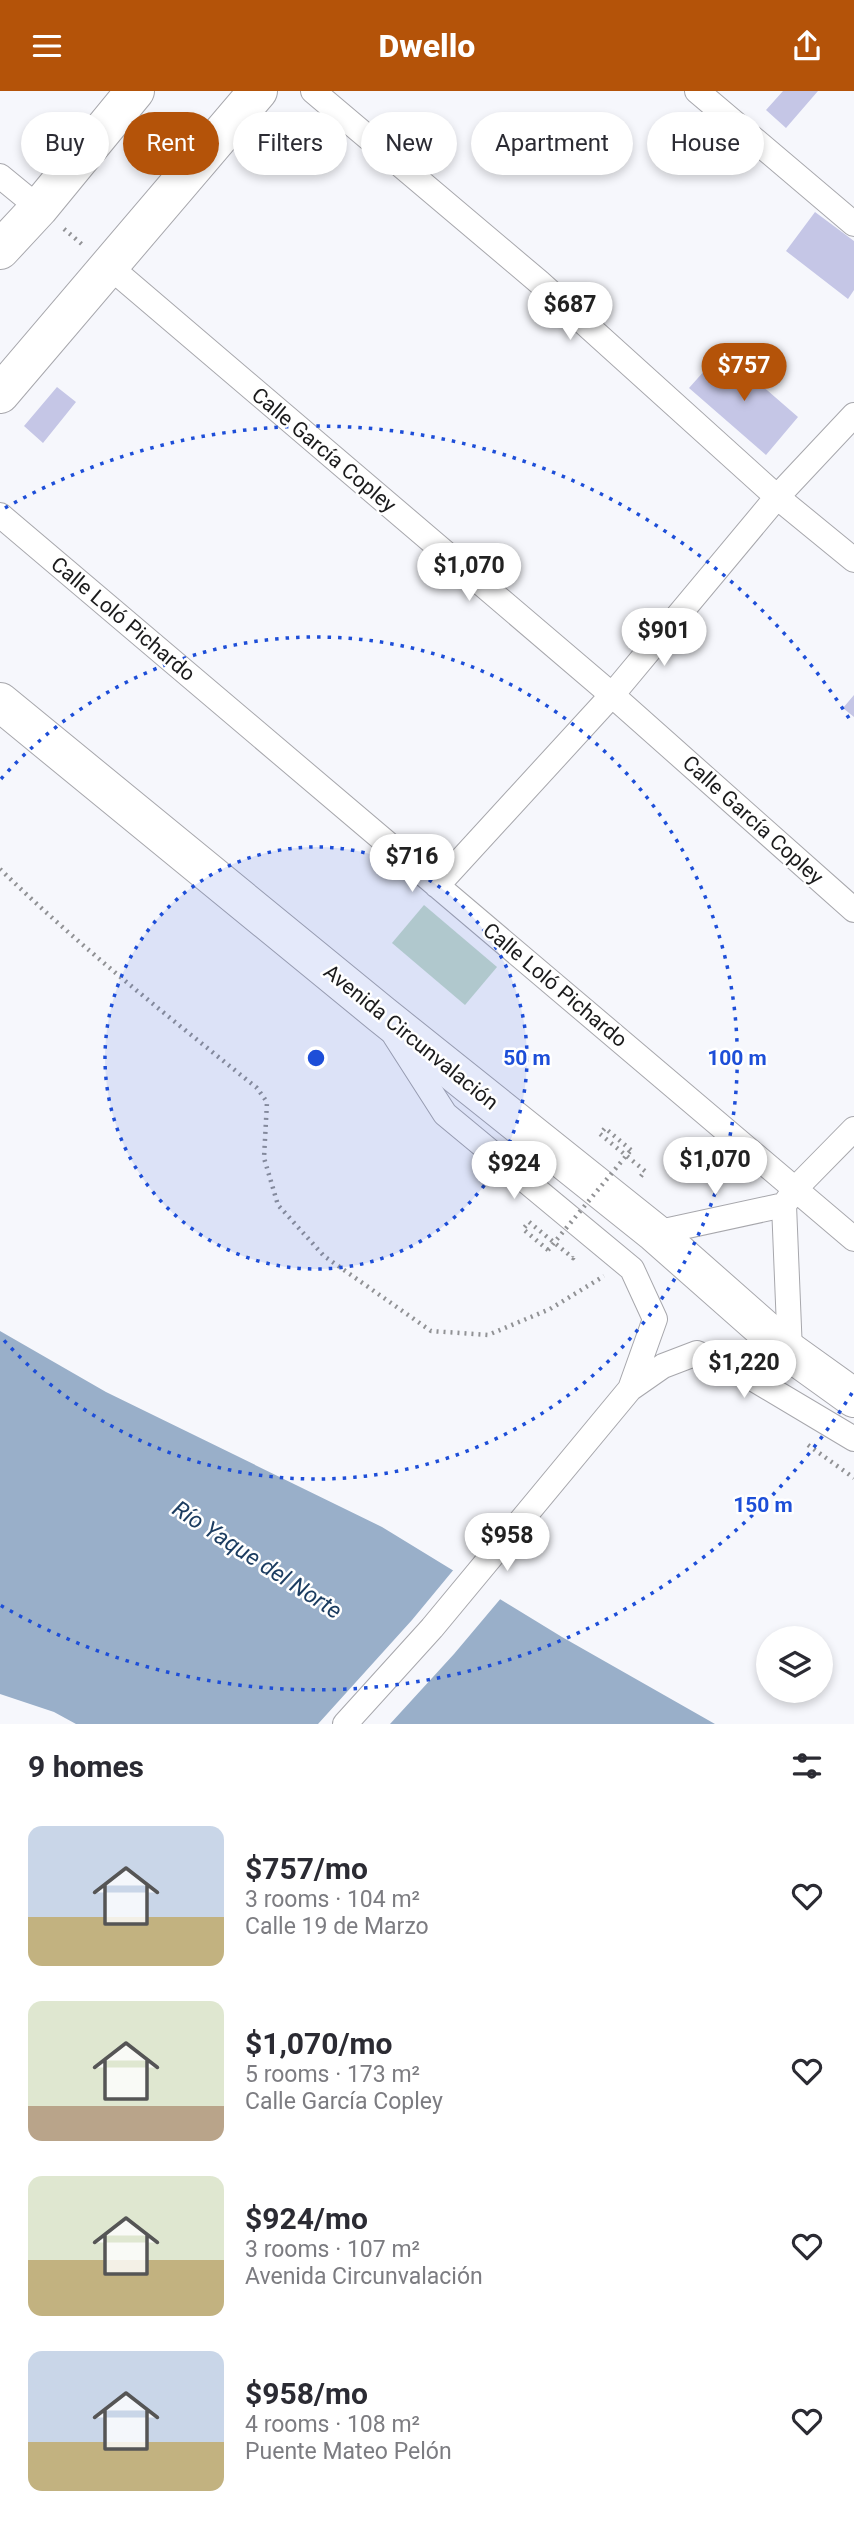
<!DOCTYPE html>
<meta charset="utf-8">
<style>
body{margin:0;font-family:Roboto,sans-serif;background:#f7f7f7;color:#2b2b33;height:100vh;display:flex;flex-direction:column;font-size:26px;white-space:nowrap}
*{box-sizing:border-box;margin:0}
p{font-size:23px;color:#7c7c81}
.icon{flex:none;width:38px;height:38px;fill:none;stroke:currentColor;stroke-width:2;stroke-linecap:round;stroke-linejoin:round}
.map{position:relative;height:1633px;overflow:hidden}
.drawer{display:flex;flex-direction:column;background:#fff;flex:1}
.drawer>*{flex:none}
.hud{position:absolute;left:21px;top:21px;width:812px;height:63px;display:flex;gap:14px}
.buttons{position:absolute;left:756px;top:1535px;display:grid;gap:14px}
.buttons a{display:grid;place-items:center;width:77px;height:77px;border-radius:50%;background:#fff;box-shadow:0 4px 10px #0003;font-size:35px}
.price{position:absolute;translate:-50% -60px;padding:0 16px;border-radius:24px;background:#fff;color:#222;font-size:23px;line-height:46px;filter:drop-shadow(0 2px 4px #0008)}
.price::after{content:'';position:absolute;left:50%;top:42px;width:21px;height:16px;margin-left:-10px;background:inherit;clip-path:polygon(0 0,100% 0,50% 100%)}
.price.current{background:#b45309;color:#fff}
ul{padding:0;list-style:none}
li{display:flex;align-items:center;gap:21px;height:175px;padding:0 28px}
li span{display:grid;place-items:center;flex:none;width:196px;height:140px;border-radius:14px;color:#555}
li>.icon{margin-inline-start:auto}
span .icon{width:84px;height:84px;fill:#fffc;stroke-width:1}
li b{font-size:30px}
h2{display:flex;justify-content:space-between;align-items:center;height:84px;padding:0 28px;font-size:30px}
.tag{padding:0 24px;border-radius:32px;background:#fff;box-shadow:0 4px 10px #0003;font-size:24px;line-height:63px}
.tag.current{background:#b45309;color:#fff}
header{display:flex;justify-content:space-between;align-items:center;height:91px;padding:0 28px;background:#b45309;color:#fff;font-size:32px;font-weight:800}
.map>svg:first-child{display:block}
.green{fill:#c4dacc}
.water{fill:#99afc9}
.pier{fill:#f6f7fc}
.building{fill:#c5c6e6}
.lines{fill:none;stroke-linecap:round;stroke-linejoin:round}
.street-casing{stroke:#a7a7ac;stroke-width:26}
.primary-casing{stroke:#a7a7ac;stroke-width:40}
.path{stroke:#919295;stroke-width:4.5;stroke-dasharray:2 5;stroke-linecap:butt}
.street{stroke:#fff;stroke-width:24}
.primary{stroke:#fff;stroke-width:38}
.path-bridge{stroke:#919295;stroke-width:4.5;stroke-dasharray:2 5;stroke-linecap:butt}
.ring{fill:none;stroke:#1d4ed8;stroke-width:3.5;stroke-dasharray:3.5 7}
.labels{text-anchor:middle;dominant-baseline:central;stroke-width:5;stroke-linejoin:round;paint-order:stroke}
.street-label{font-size:21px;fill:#1b1b1c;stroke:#fff}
.water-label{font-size:23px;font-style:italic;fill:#1b3c60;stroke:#fff}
.centre{fill:#1d4ed8;stroke:#fff;stroke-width:3.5}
.ring-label{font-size:21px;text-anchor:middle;font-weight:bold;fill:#1d4ed8;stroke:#fff;stroke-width:5;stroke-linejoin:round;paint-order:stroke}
</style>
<header><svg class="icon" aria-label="menu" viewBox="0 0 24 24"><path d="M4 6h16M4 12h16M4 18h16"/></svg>Dwello<svg class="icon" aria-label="share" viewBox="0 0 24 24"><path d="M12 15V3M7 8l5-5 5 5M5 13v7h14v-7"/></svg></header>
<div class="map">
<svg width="854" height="1633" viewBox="0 0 854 1633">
<rect width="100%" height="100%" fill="#f6f7fc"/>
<path class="green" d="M 424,814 L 497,876 L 465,914 L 392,852 Z"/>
<path class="water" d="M 0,1240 L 106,1301 L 382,1436 L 562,1546 L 715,1633 L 76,1633 L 54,1621 L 0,1603 Z"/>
<path class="pier" d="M 455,1477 L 502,1506 L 454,1563 L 390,1633 L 318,1633 L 412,1529 Z"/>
<path class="building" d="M 783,0 L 818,0 L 786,37 L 766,19 Z
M 815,121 L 854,150 L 854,199 L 848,208 L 786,160 Z
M 722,260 L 798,326 L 766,364 L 689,297 Z
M 57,296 L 76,311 L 43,352 L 24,335 Z
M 854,604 L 854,626 L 843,617 Z"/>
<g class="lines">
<g class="street-casing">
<path id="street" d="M 313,0 L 539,191 L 777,406 L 854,469
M 697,0 L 854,133
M 0,85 L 39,117
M 110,176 L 612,604 L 854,819
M 0,424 L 854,1148
M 437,795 L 612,604 L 777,406 L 854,324
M 395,945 L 445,1023 L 632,1178 L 655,1228 L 630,1298
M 655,1142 L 784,1114
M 790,1261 L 784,1114 L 796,1097 L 854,1038
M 345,1633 L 432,1537 L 630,1298 L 663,1275 L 697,1262 L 740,1280 L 854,1348"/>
</g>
<g class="primary-casing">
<path id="primary" d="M 0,159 L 39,117 L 135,0
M 0,303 L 258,0
M 0,611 L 381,923 L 655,1142 L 790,1261 L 854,1307"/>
</g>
<path class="path" d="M 64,138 L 84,155
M 0,778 C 81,857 169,926 257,997 L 267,1011 L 264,1067 L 278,1114 L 324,1165 L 431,1240 L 488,1244 L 550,1218 L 604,1185
M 631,1059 L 605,1037 L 600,1043 L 645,1080 L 638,1089
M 548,1159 L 523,1138 L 529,1131 L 573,1167 L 576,1163
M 808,1354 L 854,1387"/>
<use href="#street" class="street"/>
<use href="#primary" class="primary"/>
<path class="path-bridge" d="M 548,1159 L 631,1059"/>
</g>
<circle cx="316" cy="967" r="211" fill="#1d4ed8" fill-opacity=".12"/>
<g class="ring">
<circle cx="316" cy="967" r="211"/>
<path d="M1 688A421 421 0 1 1 1 1246"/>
<path d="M852 1302A632 632 0 0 1 0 1514M5 417A632 632 0 0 1 852 632"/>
</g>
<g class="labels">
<g class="street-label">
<text transform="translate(324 359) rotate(40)">Calle García Copley</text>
<text transform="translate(123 528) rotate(40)">Calle Loló Pichardo</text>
<text transform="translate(753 729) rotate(42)">Calle García Copley</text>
<text transform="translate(555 894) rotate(40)">Calle Loló Pichardo</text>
<text transform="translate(411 946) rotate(39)">Avenida Circunvalación</text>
</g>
<g class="water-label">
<text transform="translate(257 1469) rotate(33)">Río Yaque del Norte</text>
</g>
</g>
<circle cx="316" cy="967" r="10" class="centre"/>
<g class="ring-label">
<text x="527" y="974">50 m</text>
<text x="737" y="974">100 m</text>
<text x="763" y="1421">150 m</text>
</g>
</svg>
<div class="buttons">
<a><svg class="icon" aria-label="layers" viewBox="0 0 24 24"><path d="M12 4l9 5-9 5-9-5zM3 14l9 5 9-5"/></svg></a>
</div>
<b class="price" style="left:570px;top:251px">$687</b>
<b class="price current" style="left:744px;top:312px">$757</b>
<b class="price" style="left:469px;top:512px">$1,070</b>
<b class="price" style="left:664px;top:577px">$901</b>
<b class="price" style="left:412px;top:803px">$716</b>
<b class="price" style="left:715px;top:1106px">$1,070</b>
<b class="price" style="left:514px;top:1110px">$924</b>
<b class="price" style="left:744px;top:1309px">$1,220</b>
<b class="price" style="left:507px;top:1482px">$958</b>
<div class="hud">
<a class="tag">Buy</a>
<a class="tag current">Rent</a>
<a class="tag">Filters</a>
<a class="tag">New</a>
<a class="tag">Apartment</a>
<a class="tag">House</a>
</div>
</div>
<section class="drawer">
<h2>9 homes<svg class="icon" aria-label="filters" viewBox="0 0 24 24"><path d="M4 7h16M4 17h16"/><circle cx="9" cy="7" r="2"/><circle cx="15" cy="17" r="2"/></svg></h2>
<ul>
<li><span style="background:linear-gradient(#c9d6e8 65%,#c2b280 0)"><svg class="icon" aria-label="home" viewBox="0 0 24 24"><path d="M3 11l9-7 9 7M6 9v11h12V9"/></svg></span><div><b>$757/mo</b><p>3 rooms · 104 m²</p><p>Calle 19 de Marzo</p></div><svg class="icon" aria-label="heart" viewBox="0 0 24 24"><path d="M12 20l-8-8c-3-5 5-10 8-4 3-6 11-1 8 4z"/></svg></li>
<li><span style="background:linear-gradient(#dfe7d0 75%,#b9a48a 0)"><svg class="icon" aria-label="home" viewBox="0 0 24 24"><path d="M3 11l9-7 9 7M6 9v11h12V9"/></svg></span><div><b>$1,070/mo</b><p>5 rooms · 173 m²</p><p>Calle García Copley</p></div><svg class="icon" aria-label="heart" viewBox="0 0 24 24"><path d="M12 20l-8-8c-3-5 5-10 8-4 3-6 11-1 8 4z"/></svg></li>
<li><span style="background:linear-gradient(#dfe7d0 60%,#c2b280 0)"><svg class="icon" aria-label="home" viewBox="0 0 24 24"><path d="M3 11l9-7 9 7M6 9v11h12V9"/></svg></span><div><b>$924/mo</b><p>3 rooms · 107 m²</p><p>Avenida Circunvalación</p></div><svg class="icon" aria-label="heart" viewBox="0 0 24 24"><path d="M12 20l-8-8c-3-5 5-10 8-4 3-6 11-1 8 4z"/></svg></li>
<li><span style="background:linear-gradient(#c9d6e8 65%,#c2b280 0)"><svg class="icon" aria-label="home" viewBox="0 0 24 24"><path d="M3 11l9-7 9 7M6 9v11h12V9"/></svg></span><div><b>$958/mo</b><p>4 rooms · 108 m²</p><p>Puente Mateo Pelón</p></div><svg class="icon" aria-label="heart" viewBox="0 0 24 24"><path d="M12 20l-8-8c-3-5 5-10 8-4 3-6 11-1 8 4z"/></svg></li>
</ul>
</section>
